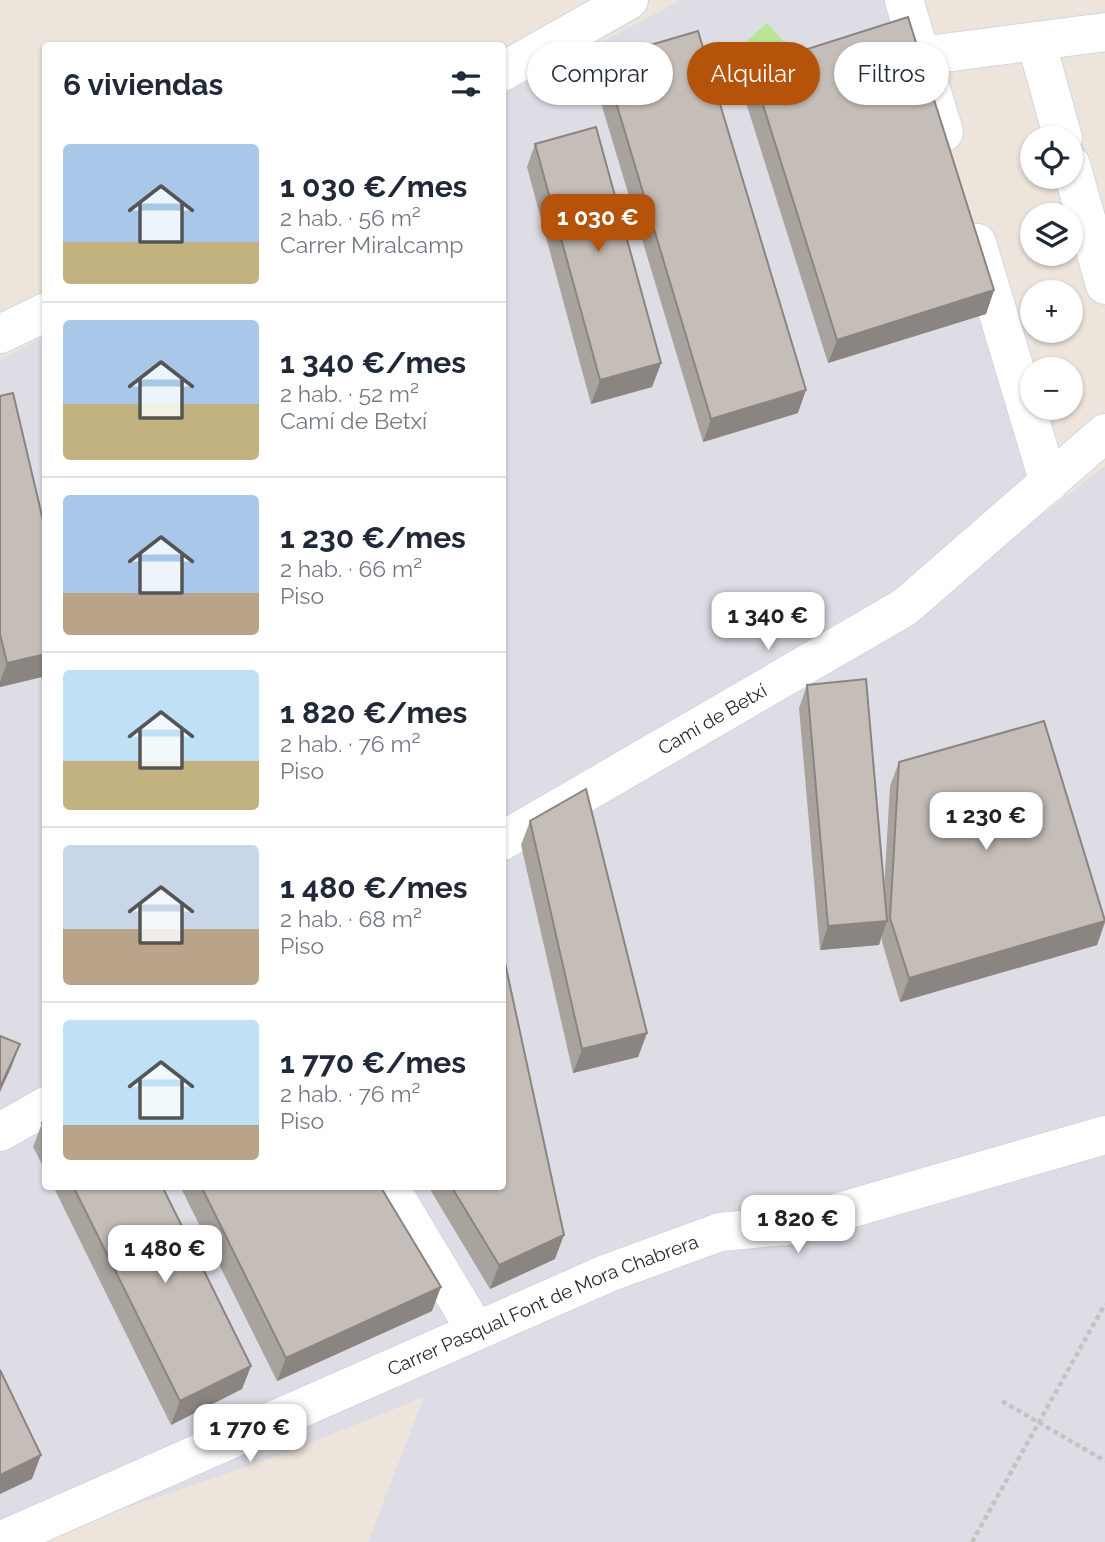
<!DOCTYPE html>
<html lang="es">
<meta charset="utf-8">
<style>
body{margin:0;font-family:Raleway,sans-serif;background:#f2f2f3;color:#1f2937;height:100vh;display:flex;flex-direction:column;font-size:26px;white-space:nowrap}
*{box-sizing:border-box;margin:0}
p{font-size:23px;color:#747a83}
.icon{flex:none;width:38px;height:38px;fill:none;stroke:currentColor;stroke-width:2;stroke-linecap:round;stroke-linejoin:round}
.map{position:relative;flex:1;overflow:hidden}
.panel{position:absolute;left:42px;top:42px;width:464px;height:1148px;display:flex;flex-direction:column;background:#fff;border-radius:7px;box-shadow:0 2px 5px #0004}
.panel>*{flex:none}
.banner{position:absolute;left:527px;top:42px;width:472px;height:63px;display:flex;gap:14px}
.tools{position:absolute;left:1020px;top:126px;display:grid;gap:14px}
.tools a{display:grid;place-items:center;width:63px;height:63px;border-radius:50%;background:#fff;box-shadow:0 2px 5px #0004;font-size:35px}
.price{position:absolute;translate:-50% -60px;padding:0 16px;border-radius:14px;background:#fff;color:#222;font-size:23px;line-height:46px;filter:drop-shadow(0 2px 4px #0008)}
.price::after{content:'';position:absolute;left:50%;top:42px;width:21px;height:16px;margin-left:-10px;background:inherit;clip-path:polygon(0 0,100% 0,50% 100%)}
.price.on{background:#b45309;color:#fff}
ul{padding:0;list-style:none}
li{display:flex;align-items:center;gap:21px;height:175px;padding:0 21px}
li+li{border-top:2px solid #e0e1e3}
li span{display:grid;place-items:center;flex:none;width:196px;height:140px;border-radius:7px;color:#555}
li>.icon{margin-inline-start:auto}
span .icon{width:84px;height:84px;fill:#fffc;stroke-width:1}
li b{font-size:30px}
h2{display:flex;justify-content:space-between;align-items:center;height:84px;padding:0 21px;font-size:30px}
.tag{padding:0 24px;border-radius:32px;background:#fff;box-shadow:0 2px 5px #0004;font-size:24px;line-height:63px}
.tag.on{background:#b45309;color:#fff}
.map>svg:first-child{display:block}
.industrial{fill:#dedde5}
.green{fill:#b9e596}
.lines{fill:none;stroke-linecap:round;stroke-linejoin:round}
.minor-casing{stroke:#d1d6e4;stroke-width:40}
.path{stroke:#c3c3c3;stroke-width:4.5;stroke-dasharray:5 3.5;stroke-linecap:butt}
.minor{stroke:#fff;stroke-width:38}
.wall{fill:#a9a39e}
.shaded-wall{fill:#8a8581}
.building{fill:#c5beb8;stroke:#8a8581;stroke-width:2}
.labels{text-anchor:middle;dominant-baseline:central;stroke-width:5;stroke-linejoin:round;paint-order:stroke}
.street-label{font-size:19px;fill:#2a2a2a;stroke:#fff}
</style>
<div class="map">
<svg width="1105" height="1542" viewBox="0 0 1105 1542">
<rect width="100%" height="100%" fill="#ede4dc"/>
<path class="industrial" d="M 681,0 L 888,0 L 1045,513 L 1105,466 L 1105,1542 L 368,1542 L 424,1397 L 277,1456 L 26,1542 L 0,1542 L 0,360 L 45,336 L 46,1186 L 502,1186 L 502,95 Z"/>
<path class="green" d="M 767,23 L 789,48 L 757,76 L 735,51 Z"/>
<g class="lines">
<g class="minor-casing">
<g id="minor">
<path d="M 904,0 L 944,132"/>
<path d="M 1036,41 L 1063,138"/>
<path d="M 921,56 L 1105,32"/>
<path d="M 502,72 L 629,0"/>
<path d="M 1071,165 L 1105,285"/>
<path d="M 977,243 L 1049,483"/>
<path d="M 0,334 L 46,312"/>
<path id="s1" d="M 502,841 L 905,607 L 1105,433"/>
<path d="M 0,1132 L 46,1106"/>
<path d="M 389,1186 L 476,1331"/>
<path id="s2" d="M 0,1541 L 608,1273 L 720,1232 L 794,1225 L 1105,1135"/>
</g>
</g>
<path class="path" d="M 1002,1401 L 1105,1461
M 972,1542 L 1105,1304"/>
<use href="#minor" class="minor"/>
</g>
<path class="wall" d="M 603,59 L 798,413 L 703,442 L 595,83 Z
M 751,67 L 994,290 L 986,314 L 828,363 L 742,90 Z
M 535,144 L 661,363 L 652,387 L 591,404 L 527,167 Z
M 0,396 L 46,533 L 46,676 L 0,687 Z
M 807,685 L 884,889 L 890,786 L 899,762 L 1105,919 L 1105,923 L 1097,945 L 900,1002 L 882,942 L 882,935 L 879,945 L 820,950 L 799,708 Z
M 530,821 L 647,1033 L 638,1057 L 573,1073 L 521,845 Z
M 46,1121 L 46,1172 L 33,1147 L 42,1123 Z
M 53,1186 L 162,1186 L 251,1366 L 242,1389 L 171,1425 Z
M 180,1186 L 380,1186 L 432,1311 L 277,1381 Z
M 428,1186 L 502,1186 L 555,1259 L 490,1289 Z"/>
<path class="shaded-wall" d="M 994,290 L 986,314 L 828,363 L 837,340 Z
M 661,363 L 652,387 L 591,404 L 600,380 Z
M 806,390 L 798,413 L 703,442 L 711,419 Z
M 46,654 L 46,676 L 0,687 L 0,682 L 7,663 Z
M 887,921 L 879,945 L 820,950 L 828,926 Z
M 1105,921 L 1097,945 L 900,1002 L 909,978 Z
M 647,1033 L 638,1057 L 573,1073 L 582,1049 Z
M 20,1044 L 11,1068 L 0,1092 L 0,1087 Z
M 564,1235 L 555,1259 L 490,1289 L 499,1265 Z
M 441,1287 L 432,1311 L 277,1381 L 286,1358 Z
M 251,1366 L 242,1389 L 171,1425 L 180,1401 Z
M 41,1455 L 32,1479 L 0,1494 L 0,1475 Z"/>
<path class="building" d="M 908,17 L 994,290 L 837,340 L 751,67 Z
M 698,31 L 806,390 L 711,419 L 603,59 Z
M 596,127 L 661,363 L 600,380 L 535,144 Z
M 13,393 L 46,533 L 46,654 L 7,663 L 0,634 L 0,396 Z
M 866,679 L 887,921 L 828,926 L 807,685 Z
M 1044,721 L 1105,921 L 909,978 L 890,918 L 899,762 Z
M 586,789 L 647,1033 L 582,1049 L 530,821 Z
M 502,949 L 564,1235 L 499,1265 L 451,1186 L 502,1186 Z
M 0,1036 L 20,1044 L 0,1087 Z
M 46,1121 L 46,1131 L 42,1123 Z
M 73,1186 L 162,1186 L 251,1366 L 180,1401 Z
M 201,1186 L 380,1186 L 441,1287 L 286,1358 Z
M 0,1370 L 41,1455 L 0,1475 Z"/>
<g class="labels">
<g class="street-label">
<text stroke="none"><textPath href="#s1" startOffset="243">Camí de Betxí</textPath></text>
<text stroke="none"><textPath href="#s2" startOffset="592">Carrer Pasqual Font de Mora Chabrera</textPath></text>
</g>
</g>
</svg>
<div class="tools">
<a><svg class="icon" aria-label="locate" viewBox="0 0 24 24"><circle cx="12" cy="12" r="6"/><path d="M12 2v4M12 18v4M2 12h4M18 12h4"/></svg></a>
<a><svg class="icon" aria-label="layers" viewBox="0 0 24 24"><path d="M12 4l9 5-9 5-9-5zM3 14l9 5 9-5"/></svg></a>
<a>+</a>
<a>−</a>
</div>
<b class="price on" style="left:598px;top:254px">1 030 €</b>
<b class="price" style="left:768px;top:652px">1 340 €</b>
<b class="price" style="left:986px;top:852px">1 230 €</b>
<b class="price" style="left:798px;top:1255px">1 820 €</b>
<b class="price" style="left:165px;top:1285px">1 480 €</b>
<b class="price" style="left:250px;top:1464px">1 770 €</b>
<div class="banner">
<a class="tag">Comprar</a>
<a class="tag on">Alquilar</a>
<a class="tag">Filtros</a>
</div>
<section class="panel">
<h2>6 viviendas<svg class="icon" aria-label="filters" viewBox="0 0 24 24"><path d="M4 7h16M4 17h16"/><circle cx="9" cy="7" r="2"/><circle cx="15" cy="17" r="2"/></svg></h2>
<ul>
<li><span style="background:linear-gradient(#a9c7e8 70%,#c2b280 0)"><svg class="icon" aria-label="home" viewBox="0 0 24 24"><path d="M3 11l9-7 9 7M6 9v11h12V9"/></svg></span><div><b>1 030 €/mes</b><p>2 hab. · 56 m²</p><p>Carrer Miralcamp</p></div></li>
<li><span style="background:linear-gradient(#a9c7e8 60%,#c2b280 0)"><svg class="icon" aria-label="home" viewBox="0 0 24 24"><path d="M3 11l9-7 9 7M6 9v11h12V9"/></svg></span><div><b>1 340 €/mes</b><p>2 hab. · 52 m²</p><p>Camí de Betxí</p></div></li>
<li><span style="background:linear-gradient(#a9c7e8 70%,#b9a48a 0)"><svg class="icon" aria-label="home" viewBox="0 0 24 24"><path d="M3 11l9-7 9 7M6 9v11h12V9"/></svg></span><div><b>1 230 €/mes</b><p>2 hab. · 66 m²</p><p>Piso</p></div></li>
<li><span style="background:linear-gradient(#bfe0f5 65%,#c2b280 0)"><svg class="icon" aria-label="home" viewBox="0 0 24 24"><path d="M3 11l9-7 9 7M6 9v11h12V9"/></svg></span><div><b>1 820 €/mes</b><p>2 hab. · 76 m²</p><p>Piso</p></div></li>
<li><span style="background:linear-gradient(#c9d6e8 60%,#b9a48a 0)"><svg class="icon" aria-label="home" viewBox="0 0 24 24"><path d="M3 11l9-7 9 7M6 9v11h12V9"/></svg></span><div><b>1 480 €/mes</b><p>2 hab. · 68 m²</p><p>Piso</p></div></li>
<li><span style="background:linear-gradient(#bfe0f5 75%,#b9a48a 0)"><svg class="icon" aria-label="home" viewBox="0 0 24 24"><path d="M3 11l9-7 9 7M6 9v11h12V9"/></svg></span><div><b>1 770 €/mes</b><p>2 hab. · 76 m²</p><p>Piso</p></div></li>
</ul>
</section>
</div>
